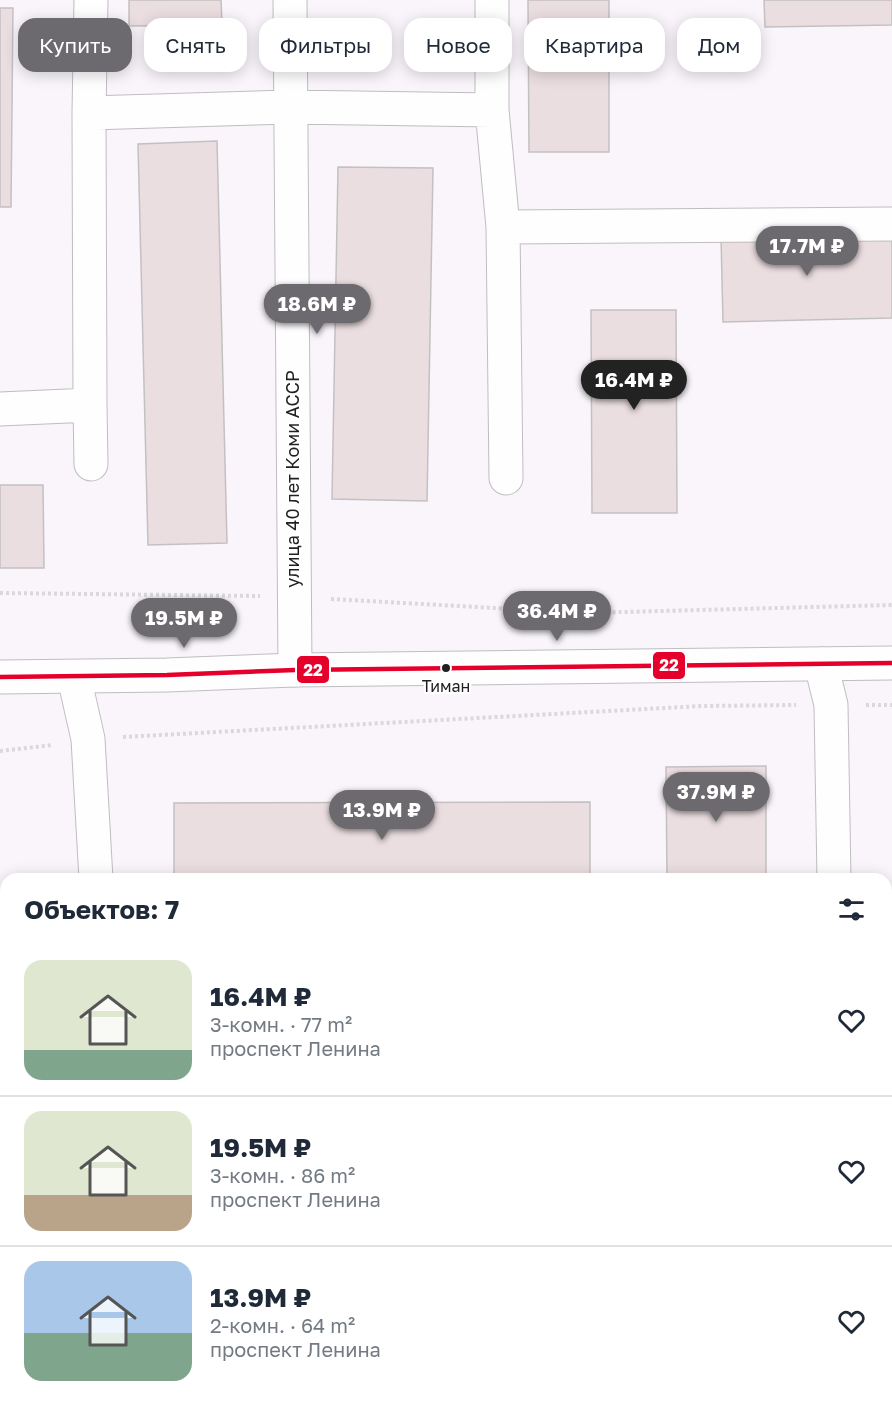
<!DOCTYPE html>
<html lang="ru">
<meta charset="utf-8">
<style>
body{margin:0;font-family:"Golos Text",sans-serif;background:#f2f2f3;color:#1f2937;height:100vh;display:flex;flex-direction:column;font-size:22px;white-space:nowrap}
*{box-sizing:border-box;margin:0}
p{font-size:20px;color:#747a83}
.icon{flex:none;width:33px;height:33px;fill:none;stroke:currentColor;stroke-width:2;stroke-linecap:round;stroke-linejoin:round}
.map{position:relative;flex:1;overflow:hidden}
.details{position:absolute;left:0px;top:873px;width:892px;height:534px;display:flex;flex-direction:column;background:#fff;border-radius:18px 18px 0 0;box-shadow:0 3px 15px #0003}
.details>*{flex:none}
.top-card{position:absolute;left:18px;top:18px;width:856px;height:54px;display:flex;gap:12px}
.price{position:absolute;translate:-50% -51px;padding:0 14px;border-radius:21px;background:#6d6a6f;color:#fff;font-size:20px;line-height:39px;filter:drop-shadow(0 2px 3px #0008)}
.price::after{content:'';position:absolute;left:50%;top:36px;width:18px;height:14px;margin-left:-9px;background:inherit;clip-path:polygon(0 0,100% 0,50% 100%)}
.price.selected{background:#222;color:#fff}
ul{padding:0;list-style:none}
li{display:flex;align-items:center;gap:18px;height:150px;padding:0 24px}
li+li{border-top:2px solid #e0e1e3}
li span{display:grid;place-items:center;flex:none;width:168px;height:120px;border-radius:18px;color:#555}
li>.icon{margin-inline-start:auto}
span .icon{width:72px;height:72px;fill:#fffc;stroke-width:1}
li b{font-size:26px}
h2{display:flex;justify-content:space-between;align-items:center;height:72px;padding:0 24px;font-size:26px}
.chip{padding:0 21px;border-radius:18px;background:#fff;box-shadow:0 3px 15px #0003;font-size:21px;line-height:54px}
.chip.selected{background:#6d6a6f;color:#fff}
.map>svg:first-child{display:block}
.green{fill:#e8f1e0}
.building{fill:#ebdee0;stroke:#c4c0c2;stroke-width:1.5}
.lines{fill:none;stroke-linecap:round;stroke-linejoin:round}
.minor-casing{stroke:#c0bdc1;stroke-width:35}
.major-casing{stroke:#c0bdc1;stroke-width:35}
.path{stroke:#dad8da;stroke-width:4;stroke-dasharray:3 3;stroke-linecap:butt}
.minor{stroke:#fefefe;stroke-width:33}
.major{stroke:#fefefe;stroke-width:33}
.bus-1-casing{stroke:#fff;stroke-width:9}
.bus-1{stroke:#e4002b;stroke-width:4.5}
.bus-dot{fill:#221f23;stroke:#fff;stroke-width:2}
.labels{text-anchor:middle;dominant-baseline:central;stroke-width:4.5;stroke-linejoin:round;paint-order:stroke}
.bus-label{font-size:16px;fill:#221f23;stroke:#fff}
.street-label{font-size:18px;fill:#221f23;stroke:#fff}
.line-badge{stroke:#fff;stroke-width:2}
.badge-label{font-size:16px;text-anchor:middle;font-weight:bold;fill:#fff}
</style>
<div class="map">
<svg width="892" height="1407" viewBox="0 0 892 1407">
<rect width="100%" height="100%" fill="#f9f5fb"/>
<path class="green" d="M 497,1401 L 688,1401 L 699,1407 L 493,1407 Z"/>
<path class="building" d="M 129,0 L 221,0 L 222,25 L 129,26 Z
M 528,0 L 609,0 L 609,152 L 529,152 Z
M 764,0 L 892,0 L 892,25 L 765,27 Z
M 0,8 L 13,8 L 11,207 L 0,207 Z
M 217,141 L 227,543 L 148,545 L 138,144 Z
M 338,167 L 433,168 L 427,501 L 332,499 Z
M 892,233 L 892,318 L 723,322 L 721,237 Z
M 591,310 L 676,310 L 677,513 L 592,513 Z
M 0,485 L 43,485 L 44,568 L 0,568 Z
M 766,766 L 766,879 L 667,879 L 666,767 Z
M 590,802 L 590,879 L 174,879 L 174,803 Z
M 6,1270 L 6,1401 L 20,1401 L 16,1407 L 0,1407 L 0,1278 Z"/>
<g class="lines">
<g class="minor-casing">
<path id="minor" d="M 290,0 L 295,670
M 492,0 L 492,110
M 89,113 L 91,0
M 503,227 L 892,224
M 90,405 L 91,464
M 0,409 L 90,405 L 89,113 L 290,107 L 492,110 L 503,227 L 506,478
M 821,664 L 831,705 L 834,879
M 74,677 L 88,739 L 96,879
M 0,985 L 6,978
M 0,1157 L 6,1149
M 0,1200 L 6,1204
M 886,1397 L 892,1397
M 83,1407 L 87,1401"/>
</g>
<g class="major-casing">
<path id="major" d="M 0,677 L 167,675 L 295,670 L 892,663"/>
</g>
<path class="path" d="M 0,593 L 260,596
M 331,599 L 585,613 L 892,605
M 866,705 L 892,705
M 123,737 L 702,706 L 796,705
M 0,751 L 53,745
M 157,1401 L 158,1407"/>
<use href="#minor" class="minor"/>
<use href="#major" class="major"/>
<g class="bus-1-casing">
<path id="bus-1" d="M 0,677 L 167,675 L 295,670 L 892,663"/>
</g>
<use href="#bus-1" class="bus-1"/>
</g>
<circle class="bus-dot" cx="446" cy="668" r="5"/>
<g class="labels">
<g class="bus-label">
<text x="446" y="686">Тиман</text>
</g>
<g class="street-label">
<text transform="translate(292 479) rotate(-90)">улица 40 лет Коми АССР</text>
</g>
</g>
<g class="line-badge">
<rect x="652" y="651" width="34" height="29" rx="6" fill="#e4002b"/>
<rect x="296" y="655" width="34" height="29" rx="6" fill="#e4002b"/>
</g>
<g class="badge-label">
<text x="669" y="671">22</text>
<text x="313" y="676">22</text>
</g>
</svg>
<b class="price" style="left:807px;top:277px">17.7M ₽</b>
<b class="price" style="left:317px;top:335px">18.6M ₽</b>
<b class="price selected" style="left:634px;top:411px">16.4M ₽</b>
<b class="price" style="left:557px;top:642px">36.4M ₽</b>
<b class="price" style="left:184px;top:649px">19.5M ₽</b>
<b class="price" style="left:716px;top:823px">37.9M ₽</b>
<b class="price" style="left:382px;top:841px">13.9M ₽</b>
<div class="top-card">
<a class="chip selected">Купить</a>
<a class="chip">Снять</a>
<a class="chip">Фильтры</a>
<a class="chip">Новое</a>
<a class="chip">Квартира</a>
<a class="chip">Дом</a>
</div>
<section class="details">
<h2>Объектов: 7<svg class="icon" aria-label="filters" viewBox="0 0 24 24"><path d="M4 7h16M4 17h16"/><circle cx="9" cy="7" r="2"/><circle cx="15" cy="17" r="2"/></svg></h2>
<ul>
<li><span style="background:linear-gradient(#dfe7d0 75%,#7fa58c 0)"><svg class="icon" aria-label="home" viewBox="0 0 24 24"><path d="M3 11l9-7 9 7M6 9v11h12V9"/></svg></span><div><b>16.4M ₽</b><p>3-комн. · 77 m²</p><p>проспект Ленина</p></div><svg class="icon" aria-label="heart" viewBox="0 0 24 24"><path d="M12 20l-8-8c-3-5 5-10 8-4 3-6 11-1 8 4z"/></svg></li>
<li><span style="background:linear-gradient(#dfe7d0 70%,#b9a48a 0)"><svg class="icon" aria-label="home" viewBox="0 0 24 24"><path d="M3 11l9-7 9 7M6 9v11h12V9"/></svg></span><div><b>19.5M ₽</b><p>3-комн. · 86 m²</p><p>проспект Ленина</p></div><svg class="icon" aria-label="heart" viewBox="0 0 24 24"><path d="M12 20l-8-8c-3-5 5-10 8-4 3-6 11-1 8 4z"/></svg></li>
<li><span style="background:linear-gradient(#a9c7e8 60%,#7fa58c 0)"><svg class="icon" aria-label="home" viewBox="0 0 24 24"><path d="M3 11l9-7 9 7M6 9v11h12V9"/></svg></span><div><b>13.9M ₽</b><p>2-комн. · 64 m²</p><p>проспект Ленина</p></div><svg class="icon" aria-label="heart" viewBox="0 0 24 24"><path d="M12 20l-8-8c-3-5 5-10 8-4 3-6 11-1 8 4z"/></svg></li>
</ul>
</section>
</div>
